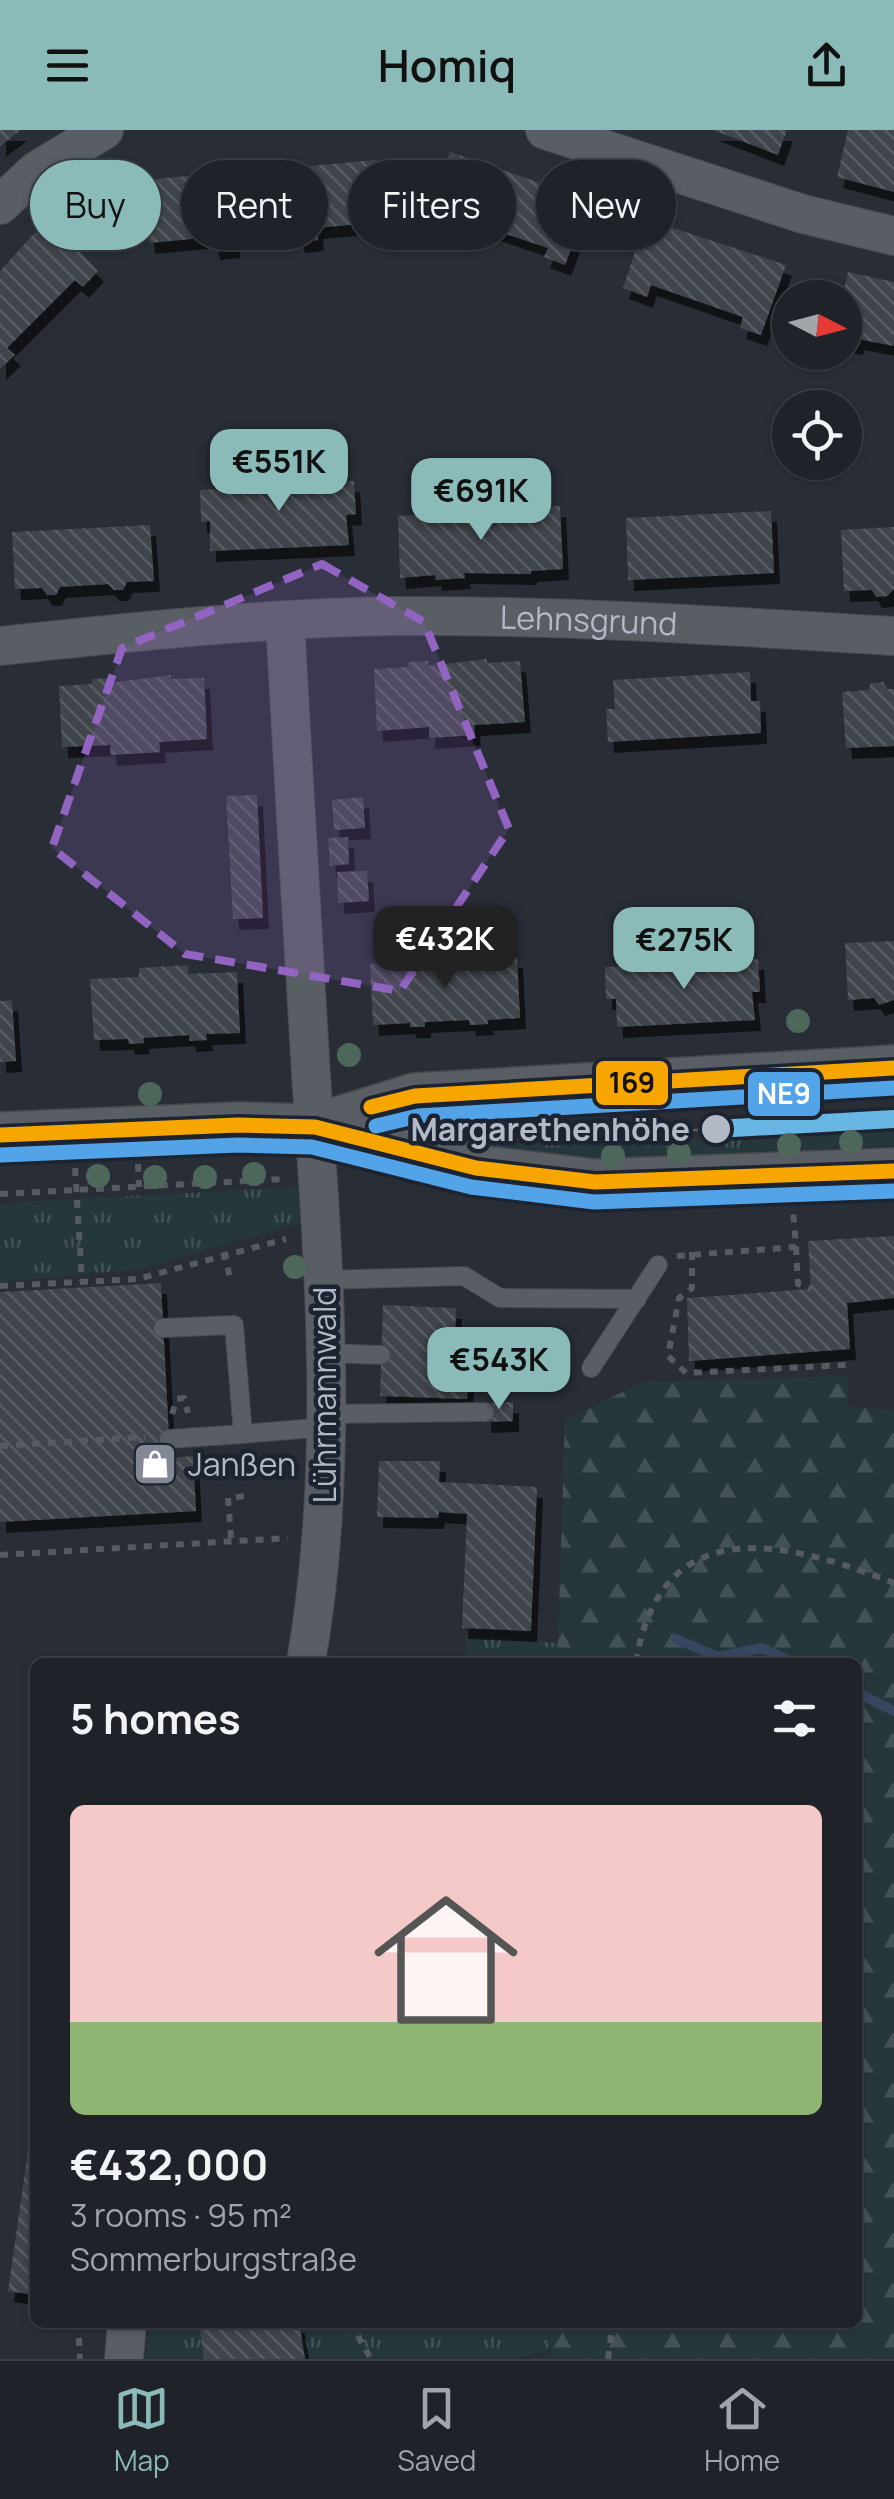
<!DOCTYPE html>
<meta charset="utf-8">
<style>
body{margin:0;font-family:Manrope,sans-serif;background:#272a30;color:#f1f3f6;height:100vh;display:flex;flex-direction:column;font-size:38px;white-space:nowrap}
*{box-sizing:border-box;margin:0}
p{font-size:32px;color:#a1a4a8}
.icon{flex:none;width:55px;height:55px;fill:none;stroke:currentColor;stroke-width:2;stroke-linecap:round;stroke-linejoin:round}
.map{position:relative;flex:1;overflow:hidden}
.drawer{position:absolute;left:30px;top:1528px;width:832px;height:670px;display:flex;flex-direction:column;background:#1f2228;border-radius:15px;box-shadow:0 2px 8px #0004,0 0 0 2px #3c3f45}
.drawer>*{flex:none}
.banner{position:absolute;left:30px;top:30px;width:835px;height:90px;display:flex;gap:20px}
.needle{width:65px;rotate:96deg}
.tools{position:absolute;left:772px;top:150px;display:grid;gap:20px}
.tools a{display:grid;place-items:center;width:90px;height:90px;border-radius:50%;background:#1f2228;box-shadow:0 2px 8px #0004,0 0 0 2px #3c3f45;font-size:50px}
.price{position:absolute;translate:-50% -85px;padding:0 22px;border-radius:20px;background:#8bbbb9;color:#111;font-size:32px;line-height:65px;filter:drop-shadow(0 2px 5px #0008)}
.price::after{content:'';position:absolute;left:50%;top:60px;width:30px;height:22px;margin-left:-15px;background:inherit;clip-path:polygon(0 0,100% 0,50% 100%)}
.price.active{background:#222;color:#fff}
ul{padding:0;list-style:none}
li{display:grid;align-content:center;gap:20px;height:530px;padding:0 40px}
li span{display:grid;place-items:center;height:310px;border-radius:15px;color:#555}
li>.icon{margin-inline-start:auto}
span .icon{width:180px;height:180px;fill:#fffc;stroke-width:1}
li b{font-size:42px}
h2{display:flex;justify-content:space-between;align-items:center;height:120px;padding:0 40px;font-size:42px}
.pill{padding:0 35px;border-radius:45px;background:#1f2228;box-shadow:0 2px 8px #0004,0 0 0 2px #3c3f45;font-size:35px;line-height:90px}
.pill.active{background:#8bbbb9;color:#111}
header{display:flex;justify-content:space-between;align-items:center;height:130px;padding:0 40px;background:#8bbbb9;color:#111;font-size:45px;font-weight:600}
.tab-bar{display:flex;justify-content:space-around;align-items:center;height:140px;border-top:2px solid #3c3f45;background:#1f2228;font-size:28px;color:#a1a4a8}
.tab-bar a{display:grid;justify-items:center;gap:5px}
.tab-bar .active{color:#8bbbb9}
.map>svg:first-child{display:block}
.grass{fill:url(#grass-tufts)}
.forest{fill:url(#forest-firs)}
.lines{fill:none;stroke-linecap:round;stroke-linejoin:round}
.stream{stroke:#384661;stroke-width:10}
.building{fill:url(#building-back-hatch);filter:url(#shadow)}
.service-casing{stroke:#45484f;stroke-width:20}
.minor-casing{stroke:#45484f;stroke-width:40}
.tertiary-casing{stroke:#45484f;stroke-width:48}
.path{stroke:#565b61;stroke-width:6;stroke-dasharray:8 8;stroke-linecap:butt}
.service{stroke:#595d64;stroke-width:18}
.minor{stroke:#595d64;stroke-width:38}
.tertiary{stroke:#595d64;stroke-width:45}
.tram{stroke:#575b62;stroke-width:2.5}
.bus-1-casing{stroke:#1c2431;stroke-width:22}
.bus-2-casing{stroke:#1c2431;stroke-width:22}
.bus-1{stroke:#f7a600;stroke-width:15}
.bus-2{stroke:#53a3e8;stroke-width:15}
.metro-1-casing{stroke:#1c2431;stroke-width:25}
.metro-1{stroke:#68b6e3;stroke-width:18}
.tree{fill:#4d685a}
.marked{fill:#9164c2;fill-opacity:0.2;stroke:#9164c2;stroke-width:8;stroke-dasharray:20 12;stroke-linejoin:round}
.stop-dot{fill:#b3b9c7;stroke:#1c2431;stroke-width:4}
.labels{text-anchor:middle;dominant-baseline:central;stroke-width:9;stroke-linejoin:round;paint-order:stroke}
.street-label{font-size:32px;fill:#b3b9c7;stroke:#1c2431}
.stop-label{font-size:32px;font-weight:bold;fill:#b3b9c7;stroke:#1c2431;text-anchor:end}
.poi-label{font-size:32px;fill:#b3b9c7;stroke:#1c2431;text-anchor:start}
.line-badge{stroke:#1c2431;stroke-width:4}
.badge-label{font-size:28px;text-anchor:middle;font-weight:bold;fill:#fff}
.pale-badge-label{font-size:28px;text-anchor:middle;font-weight:bold;fill:#111}
</style>
<header><svg class="icon" aria-label="menu" viewBox="0 0 24 24"><path d="M4 6h16M4 12h16M4 18h16"/></svg>Homiq<svg class="icon" aria-label="share" viewBox="0 0 24 24"><path d="M12 15V3M7 8l5-5 5 5M5 13v7h14v-7"/></svg></header>
<div class="map">
<svg width="894" height="2229" viewBox="0 0 894 2229">
<defs>
<pattern id="grass-tufts" width="24" height="20" patternUnits="userSpaceOnUse" patternTransform="scale(2.5)"><rect width="24" height="20" fill="#26373c"/><path d="M3 7l-1-3M5 7V3M7 7l1-3M15 17l-1-3M17 17v-4M19 17l1-3" fill="none" stroke="#435257"/></pattern>
<pattern id="forest-firs" width="22" height="20" patternUnits="userSpaceOnUse" patternTransform="scale(2.5)"><rect width="22" height="20" fill="#26373c"/><path d="M5 1l3.5 6h-7zM16 11l3.5 6h-7z" fill="#435257"/></pattern>
<pattern id="building-back-hatch" width="6" height="6" patternUnits="userSpaceOnUse" patternTransform="scale(2.5)"><rect width="6" height="6" fill="#40444c"/><path d="M-1 5l2 2M0 0l6 6M5-1l2 2" fill="none" stroke="#595d64"/></pattern>
<filter id="shadow"><feDropShadow dx="6" dy="11" stdDeviation="0" flood-color="#0009"/></filter>
</defs>
<rect width="100%" height="100%" fill="#292d36"/>
<path class="grass" d="M 894,1001 L 894,1015 L 554,1034 L 489,1028 L 486,1015 Z
M 299,1057 L 301,1093 L 140,1139 L 0,1152 L 0,1073 Z
M 467,1505 L 558,1513 L 560,1532 L 464,1532 Z
M 150,2193 L 551,2193 L 551,2219 L 514,2229 L 145,2229 Z"/>
<path class="forest" d="M 847,1246 L 849,1277 L 894,1280 L 894,2229 L 551,2229 L 551,2193 L 858,2192 L 858,1532 L 560,1532 L 558,1513 L 565,1290 L 643,1252 Z"/>
<g class="lines">
<path class="stream" d="M 676,1509 L 718,1527 L 762,1518 L 793,1532
M 858,1563 L 894,1581"/>
</g>
<path class="building" d="M 0,0 L 21,0 L 0,16 Z
M 713,0 L 787,0 L 778,25 Z
M 848,0 L 894,0 L 894,62 L 837,47 Z
M 450,22 L 590,70 L 565,135 L 544,127 L 548,118 L 452,86 L 448,95 L 429,89 Z
M 375,30 L 384,70 L 378,71 L 380,92 L 317,98 L 318,110 L 299,112 L 297,100 L 290,100 L 288,38 Z
M 231,42 L 239,104 L 233,105 L 234,117 L 214,119 L 212,107 L 149,113 L 147,91 L 140,92 L 139,73 L 145,73 L 144,50 Z
M 48,88 L 98,141 L 83,157 L 75,150 L 7,218 L 15,225 L 0,239 L 0,141 Z
M 646,89 L 786,135 L 761,205 L 740,198 L 743,187 L 651,155 L 647,167 L 623,158 Z
M 848,142 L 894,152 L 894,216 L 858,209 L 857,214 L 845,212 L 842,168 Z
M 301,344 L 301,354 L 354,351 L 356,384 L 346,385 L 349,415 L 210,421 L 210,391 L 201,392 L 200,360 L 253,357 L 252,347 Z
M 560,376 L 563,439 L 531,441 L 531,444 L 464,443 L 465,448 L 436,450 L 435,445 L 400,448 L 398,386 Z
M 771,381 L 774,443 L 628,450 L 626,388 Z
M 150,395 L 154,451 L 127,452 L 123,460 L 114,460 L 108,454 L 60,457 L 56,465 L 47,465 L 42,458 L 15,459 L 12,402 Z
M 894,397 L 894,459 L 887,466 L 876,467 L 872,460 L 844,461 L 841,400 Z
M 487,529 L 487,533 L 520,531 L 525,592 L 474,595 L 475,605 L 429,608 L 429,597 L 377,601 L 374,539 L 408,537 L 408,532 L 428,531 L 428,536 Z
M 750,542 L 751,571 L 760,571 L 761,603 L 608,612 L 606,579 L 615,579 L 613,550 Z
M 171,545 L 171,549 L 204,548 L 207,609 L 159,612 L 160,622 L 111,625 L 110,615 L 62,617 L 59,556 L 92,554 L 92,549 L 109,548 L 109,553 Z
M 883,552 L 887,559 L 894,559 L 894,616 L 846,618 L 842,562 L 868,560 L 871,553 Z
M 257,665 L 263,788 L 233,789 L 226,666 Z
M 363,667 L 365,698 L 334,700 L 332,670 Z
M 348,707 L 349,734 L 330,736 L 328,708 Z
M 367,741 L 369,771 L 338,773 L 337,742 Z
M 894,811 L 894,870 L 879,875 L 874,868 L 848,870 L 845,813 Z
M 517,827 L 520,888 L 487,890 L 488,894 L 470,895 L 469,890 L 425,892 L 425,897 L 410,897 L 410,893 L 373,895 L 370,834 Z
M 758,829 L 760,862 L 752,862 L 755,890 L 617,897 L 616,869 L 606,869 L 605,837 Z
M 188,835 L 188,844 L 237,842 L 240,903 L 206,904 L 207,910 L 190,911 L 189,905 L 143,908 L 144,913 L 129,914 L 128,909 L 94,910 L 90,849 L 139,847 L 139,838 Z
M 12,870 L 16,931 L 0,932 L 0,871 Z
M 894,1106 L 894,1168 L 847,1173 L 850,1219 L 689,1231 L 687,1168 L 811,1159 L 808,1111 Z
M 161,1153 L 170,1328 L 193,1326 L 196,1381 L 0,1392 L 0,1162 Z
M 383,1175 L 456,1178 L 454,1234 L 469,1235 L 467,1269 L 380,1266 Z
M 513,1272 L 513,1291 L 485,1292 L 485,1273 Z
M 379,1331 L 440,1331 L 439,1352 L 537,1357 L 531,1501 L 462,1498 L 467,1384 L 439,1382 L 438,1388 L 377,1387 Z
M 31,1999 L 35,2000 L 35,2165 L 8,2161 Z
M 199,2192 L 299,2192 L 305,2229 L 204,2229 Z"/>
<g class="lines">
<g class="service-casing">
<path id="service" d="M 324,1150 L 464,1146 L 500,1168 L 637,1169
M 163,1198 L 234,1195 L 243,1304 L 327,1297
M 328,1223 L 381,1225
M 591,1238 L 658,1135
M 329,1284 L 485,1282
M 169,1309 L 243,1304"/>
</g>
<g class="minor-casing">
<g id="minor">
<path d="M 545,0 L 803,84 L 894,106"/>
<path d="M 0,75 L 36,41 L 104,0"/>
<path d="M 285,492 C 294,643 301,794 311,945 C 324,1142 340,1336 306,1532"/>
<path id="s1" d="M 0,516 C 130,502 262,488 393,486 C 560,485 727,496 894,506"/>
<path d="M 124,2229 L 127,2192"/>
</g>
</g>
<g class="tertiary-casing">
<path id="tertiary" d="M 315,997 L 415,966 L 894,938
M 0,1005 L 238,995 L 315,997 L 476,1038 L 595,1052 L 894,1041"/>
</g>
<path class="path" d="M 138,1034 L 139,1057
M 75,1038 L 82,1151
M 0,1064 L 283,1049
M 796,1117 L 798,1154 L 811,1159
M 224,1122 L 231,1152
M 692,1122 L 692,1158 L 679,1168 L 668,1226 L 686,1243 L 847,1235
M 677,1126 L 796,1117 L 793,1080
M 0,1156 L 138,1149 L 286,1109
M 172,1284 L 177,1269 L 184,1268 L 188,1283
M 0,1316 L 145,1307
M 231,1408 L 228,1368 L 246,1366
M 0,1425 L 288,1408
M 636,1532 C 661,1379 787,1411 894,1453
M 78,2192 L 80,2229
M 350,2192 L 371,2229
M 608,2229 L 613,2192"/>
<use href="#service" class="service"/>
<use href="#minor" class="minor"/>
<use href="#tertiary" class="tertiary"/>
<path class="tram" d="M 488,979 L 894,957
M 494,1010 L 716,999"/>
<g class="bus-1-casing">
<path id="bus-1" d="M 371,977 L 415,966 L 894,938
M 0,1005 L 238,995 L 315,997 L 476,1038 L 595,1052 L 894,1041"/>
</g>
<g class="bus-2-casing">
<path id="bus-2" d="M 376,996 L 418,986 L 894,958
M 1,1025 L 238,1015 L 312,1017 L 471,1057 L 594,1072 L 894,1061"/>
</g>
<use href="#bus-1" class="bus-1"/>
<use href="#bus-2" class="bus-2"/>
<g class="metro-1-casing">
<path id="metro-1" d="M 716,999 L 894,989"/>
</g>
<use href="#metro-1" class="metro-1"/>
</g>
<g class="tree">
<circle cx="798" cy="891" r="12"/>
<circle cx="349" cy="925" r="12"/>
<circle cx="150" cy="964" r="12"/>
<circle cx="851" cy="1012" r="12"/>
<circle cx="789" cy="1015" r="12"/>
<circle cx="679" cy="1023" r="12"/>
<circle cx="613" cy="1026" r="12"/>
<circle cx="254" cy="1044" r="12"/>
<circle cx="98" cy="1046" r="12"/>
<circle cx="155" cy="1047" r="12"/>
<circle cx="205" cy="1047" r="12"/>
<circle cx="295" cy="1137" r="12"/>
</g>
<path class="marked" d="M 322,434 L 424,492 L 509,699 L 400,861 L 185,824 L 52,718 L 122,518 Z"/>
<defs>
<g id="shop-square" transform="scale(2.25)"><rect x="-9" y="-9" width="18" height="18" rx="4" fill="#838894" stroke="#1c2431"/><path d="M-5-2.5h2.3a2.7 3.5 0 0 1 5.4 0H5L5.5 6h-11ZM-1.5-2.5h3a1.5 2.3 0 0 0-3 0Z" fill="#fff"/></g>
</defs>
<g fill-rule="evenodd">
<use href="#shop-square" x="155" y="1334"/>
</g>
<circle class="stop-dot" cx="716" cy="999" r="16"/>
<g class="labels">
<g class="street-label">
<text stroke="none"><textPath href="#s1" startOffset="590">Lehnsgrund</textPath></text>
<text transform="translate(324 1265) rotate(-90)">Lührmannwald</text>
</g>
<g class="stop-label">
<text x="690" y="999">Margarethenhöhe</text>
</g>
<g class="poi-label">
<text x="188" y="1334">Janßen</text>
</g>
</g>
<g class="line-badge">
<rect x="594" y="929" width="76" height="48" rx="10" fill="#f7a600"/>
<rect x="746" y="940" width="76" height="48" rx="10" fill="#53a3e8"/>
</g>
<g class="badge-label">
<text x="784" y="974">NE9</text>
</g>
<g class="pale-badge-label">
<text x="632" y="963">169</text>
</g>
</svg>
<div class="tools">
<a><svg class="needle" viewBox="-14 -14 28 28"><path d="M0-13l5 13h-10z" fill="#e53935"/><path d="M0 13l5-13h-10z" fill="#a1a4a8"/></svg></a>
<a><svg class="icon" aria-label="locate" viewBox="0 0 24 24"><circle cx="12" cy="12" r="6"/><path d="M12 2v4M12 18v4M2 12h4M18 12h4"/></svg></a>
</div>
<b class="price" style="left:279px;top:384px">€551K</b>
<b class="price" style="left:481px;top:413px">€691K</b>
<b class="price active" style="left:445px;top:861px">€432K</b>
<b class="price" style="left:684px;top:862px">€275K</b>
<b class="price" style="left:499px;top:1282px">€543K</b>
<div class="banner">
<a class="pill active">Buy</a>
<a class="pill">Rent</a>
<a class="pill">Filters</a>
<a class="pill">New</a>
</div>
<section class="drawer">
<h2>5 homes<svg class="icon" aria-label="filters" viewBox="0 0 24 24"><path d="M4 7h16M4 17h16"/><circle cx="9" cy="7" r="2"/><circle cx="15" cy="17" r="2"/></svg></h2>
<ul>
<li><span style="background:linear-gradient(#f6c9c9 70%,#8fb573 0)"><svg class="icon" aria-label="home" viewBox="0 0 24 24"><path d="M3 11l9-7 9 7M6 9v11h12V9"/></svg></span><div><b>€432,000</b><p>3 rooms · 95 m²</p><p>Sommerburgstraße</p></div></li>
</ul>
</section>
</div>
<nav class="tab-bar">
<a class="active"><svg class="icon" aria-label="map" viewBox="0 0 24 24"><path d="M3 6l6-2 6 2 6-2v14l-6 2-6-2-6 2zM9 4v14M15 6v14"/></svg>Map</a>
<a><svg class="icon" aria-label="saved" viewBox="0 0 24 24"><path d="M7 4h10v16l-5-4-5 4z"/></svg>Saved</a>
<a><svg class="icon" aria-label="home" viewBox="0 0 24 24"><path d="M3 11l9-7 9 7M6 9v11h12V9"/></svg>Home</a>
</nav>
